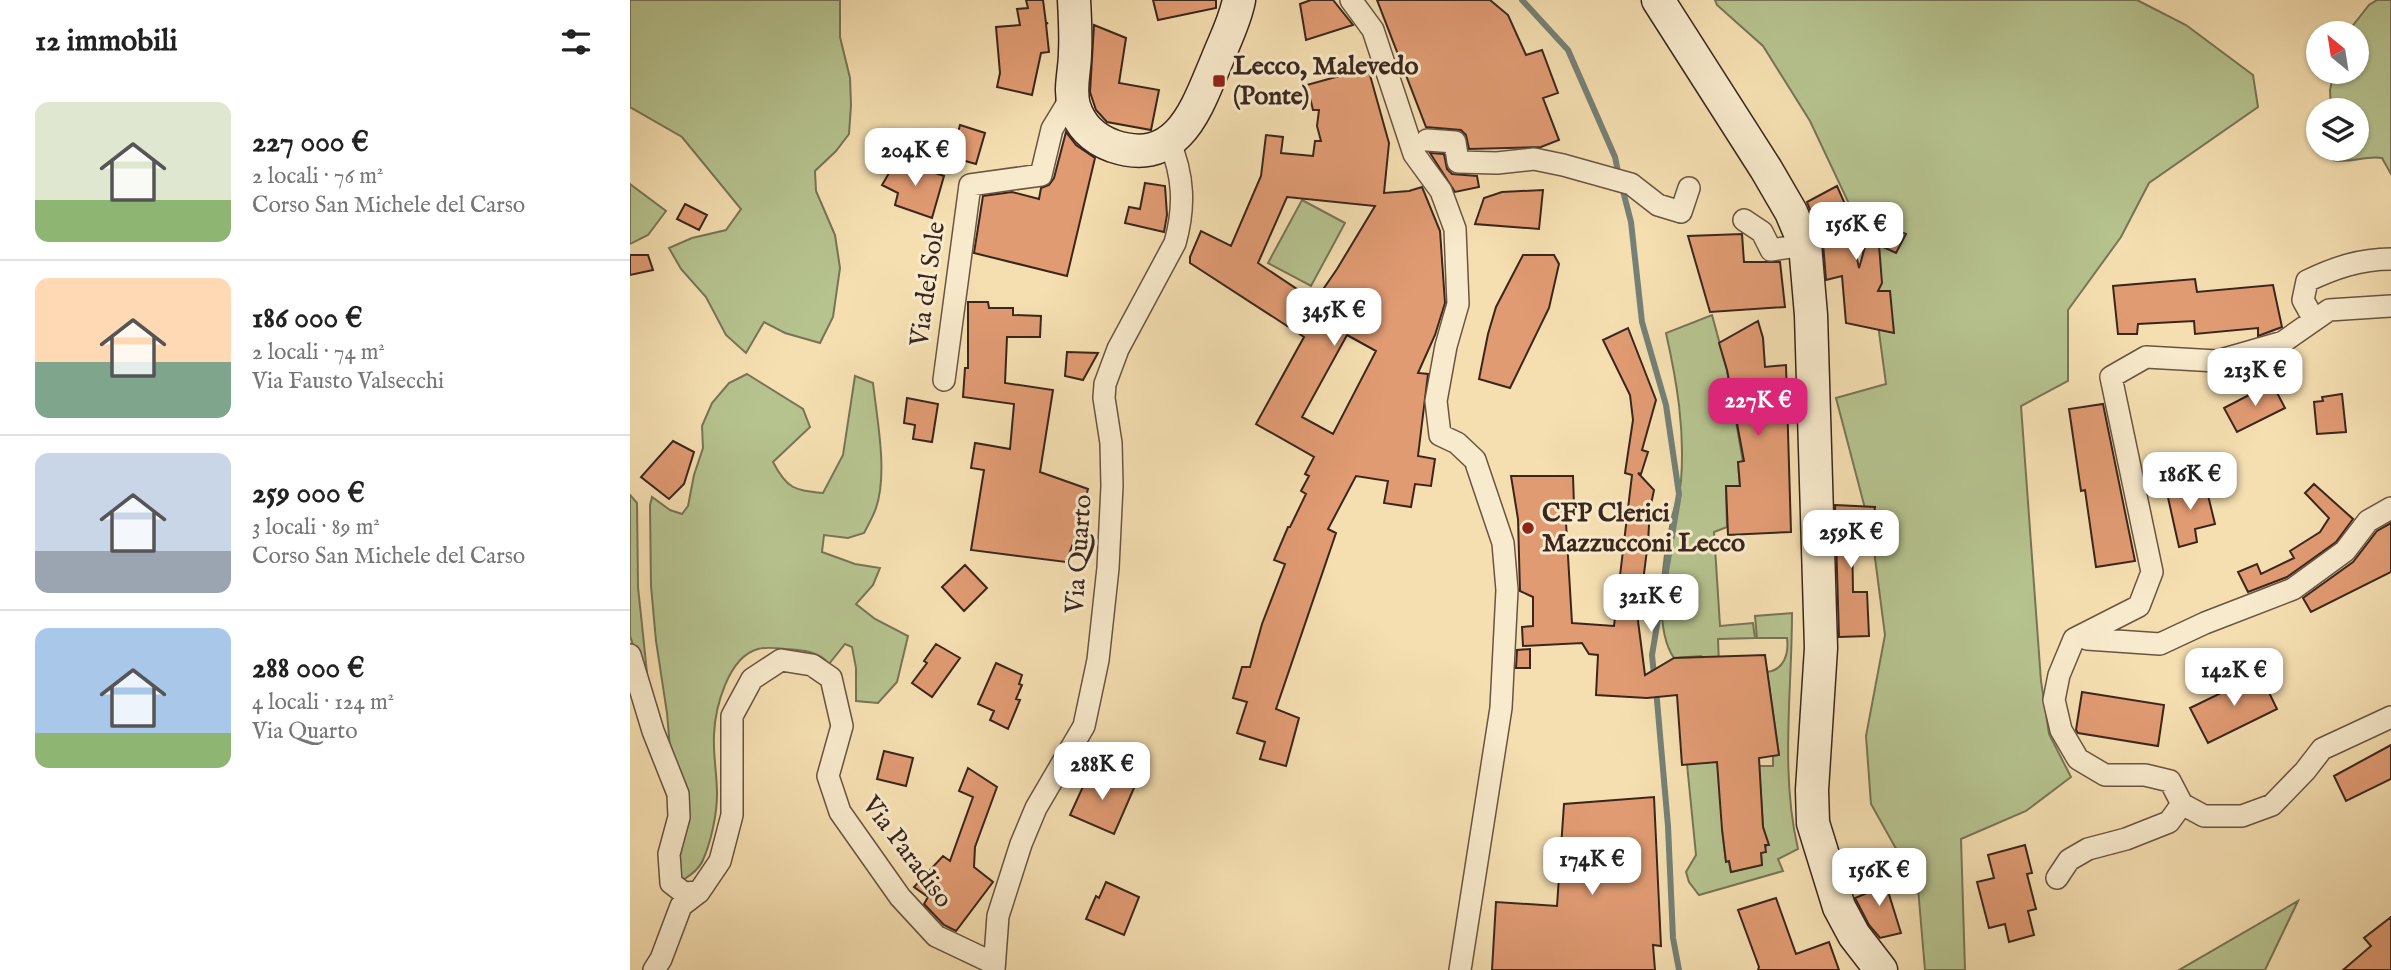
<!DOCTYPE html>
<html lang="it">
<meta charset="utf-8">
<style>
body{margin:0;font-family:"IM FELL English",serif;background:#f2f2f2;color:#222;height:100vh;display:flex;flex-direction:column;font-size:26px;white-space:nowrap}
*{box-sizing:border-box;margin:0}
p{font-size:23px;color:#767676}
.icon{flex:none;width:38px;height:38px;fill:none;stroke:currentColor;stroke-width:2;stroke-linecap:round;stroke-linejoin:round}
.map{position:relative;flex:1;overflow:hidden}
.panel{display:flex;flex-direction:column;background:#fff;width:630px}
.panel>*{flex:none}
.needle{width:46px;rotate:330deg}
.buttons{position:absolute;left:1676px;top:21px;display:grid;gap:14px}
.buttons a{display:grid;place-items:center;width:63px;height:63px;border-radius:50%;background:#fff;box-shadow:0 2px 5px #0004;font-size:35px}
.price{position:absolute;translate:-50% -60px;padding:0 16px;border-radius:14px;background:#fff;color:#222;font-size:23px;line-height:46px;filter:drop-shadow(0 2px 4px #0008)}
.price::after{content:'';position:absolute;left:50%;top:42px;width:21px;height:16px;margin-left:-10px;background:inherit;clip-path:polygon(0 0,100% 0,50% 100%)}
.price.active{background:#db2777;color:#fff}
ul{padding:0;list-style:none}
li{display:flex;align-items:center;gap:21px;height:175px;padding:0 35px}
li+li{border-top:2px solid #e0e0e0}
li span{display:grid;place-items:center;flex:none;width:196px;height:140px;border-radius:14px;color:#555}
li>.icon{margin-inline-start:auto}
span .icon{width:84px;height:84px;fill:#fffc;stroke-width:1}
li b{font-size:30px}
h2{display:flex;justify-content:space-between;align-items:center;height:84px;padding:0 35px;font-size:30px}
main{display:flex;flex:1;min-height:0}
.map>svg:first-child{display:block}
.green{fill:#b6c38f;stroke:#787456;stroke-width:2}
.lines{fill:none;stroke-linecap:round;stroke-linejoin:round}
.stream{stroke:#758076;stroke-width:6}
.building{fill:#e19b73;stroke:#3a261e;stroke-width:2;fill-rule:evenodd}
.minor-casing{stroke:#695443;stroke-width:24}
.secondary-casing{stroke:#3a261e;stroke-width:35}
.minor{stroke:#f8eacc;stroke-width:21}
.secondary{stroke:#f8eacc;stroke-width:32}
.poi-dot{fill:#8f2418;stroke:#f8eacc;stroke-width:2.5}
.labels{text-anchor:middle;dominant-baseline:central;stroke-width:6;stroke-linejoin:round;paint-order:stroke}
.poi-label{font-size:26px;font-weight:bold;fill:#3a261e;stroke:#f8eacc;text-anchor:start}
.street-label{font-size:26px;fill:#3a261e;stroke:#f8eacc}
</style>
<main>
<section class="panel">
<h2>12 immobili<svg class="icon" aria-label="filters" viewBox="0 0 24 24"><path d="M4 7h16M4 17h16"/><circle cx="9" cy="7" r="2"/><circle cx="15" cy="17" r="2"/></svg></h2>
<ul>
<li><span style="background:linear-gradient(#dfe7d0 70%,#8fb573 0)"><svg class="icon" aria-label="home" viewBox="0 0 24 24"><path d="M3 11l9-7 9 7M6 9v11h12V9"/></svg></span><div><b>227 000 €</b><p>2 locali · 76 m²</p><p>Corso San Michele del Carso</p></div></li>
<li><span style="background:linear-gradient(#ffd9b3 60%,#7fa58c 0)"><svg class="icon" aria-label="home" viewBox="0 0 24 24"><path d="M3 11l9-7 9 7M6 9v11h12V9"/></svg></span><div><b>186 000 €</b><p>2 locali · 74 m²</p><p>Via Fausto Valsecchi</p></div></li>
<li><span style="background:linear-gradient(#c9d6e8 70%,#9aa5b1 0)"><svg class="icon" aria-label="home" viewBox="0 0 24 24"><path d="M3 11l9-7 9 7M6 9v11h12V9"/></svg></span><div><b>259 000 €</b><p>3 locali · 89 m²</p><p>Corso San Michele del Carso</p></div></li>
<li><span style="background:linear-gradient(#a9c7e8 75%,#8fb573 0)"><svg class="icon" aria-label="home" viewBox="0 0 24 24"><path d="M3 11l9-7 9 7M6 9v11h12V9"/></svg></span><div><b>288 000 €</b><p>4 locali · 124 m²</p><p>Via Quarto</p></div></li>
</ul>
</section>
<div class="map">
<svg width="1761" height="970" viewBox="0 0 1761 970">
<rect width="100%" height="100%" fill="#f5dfb1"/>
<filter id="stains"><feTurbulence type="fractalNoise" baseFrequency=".00286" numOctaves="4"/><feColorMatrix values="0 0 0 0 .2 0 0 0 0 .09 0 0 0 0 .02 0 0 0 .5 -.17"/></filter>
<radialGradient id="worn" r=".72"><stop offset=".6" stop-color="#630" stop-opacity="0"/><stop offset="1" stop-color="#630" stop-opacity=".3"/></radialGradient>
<path class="green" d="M 0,0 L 210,0 L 210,37 L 220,78 L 221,105 L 219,134 L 206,151 L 185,171 L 186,191 L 205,235 L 210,268 L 203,317 L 190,343 L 155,333 L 134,322 L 116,353 L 96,335 L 76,297 L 51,269 L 39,248 L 62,238 L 96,230 L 111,209 L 52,137 L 0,107 Z
M 1085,0 L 1507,0 L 1556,25 L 1623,75 L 1628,107 L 1519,183 L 1491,237 L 1438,310 L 1438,381 L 1391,406 L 1411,681 L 1419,734 L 1441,777 L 1396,811 L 1331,839 L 1335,970 L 1295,970 L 1288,888 L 1241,804 L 1236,736 L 1255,635 L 1242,535 L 1206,398 L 1256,384 L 1245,302 L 1222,210 L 1180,121 L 1133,46 L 1087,5 Z
M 1747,0 L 1761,0 L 1761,174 L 1752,158 C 1735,155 1720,164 1703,160 L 1702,149 L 1727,149 L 1727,110 L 1701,110 L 1700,90 L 1704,72 L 1727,72 L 1727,33 L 1717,33 L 1739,5 Z
M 0,184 L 36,211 L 18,235 L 0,244 Z
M 672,200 L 715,223 L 681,286 L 638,263 Z
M 1082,315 L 1097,370 L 1113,462 L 1108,462 L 1110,486 L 1096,487 L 1097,527 L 1084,532 L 1090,626 L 1123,623 L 1125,638 L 1088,639 L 1095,825 L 1092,829 L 1096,861 L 1099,861 L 1101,872 L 1132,865 L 1131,853 L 1137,845 L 1133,827 L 1129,766 L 1143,766 L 1143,756 L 1149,755 L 1137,672 C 1154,670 1159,654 1157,638 L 1127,638 L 1125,616 L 1162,613 C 1162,691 1150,773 1168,849 L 1148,859 L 1153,871 L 1069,895 L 1059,882 L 1056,872 L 1066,855 L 1057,764 L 1080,762 L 1071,656 L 1044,658 C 1022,627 1034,552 1042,517 C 1045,505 1050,493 1051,481 C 1055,430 1047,382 1036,333 Z
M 117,374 L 173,409 L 180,427 L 143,462 C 157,489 164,490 193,493 L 213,455 L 225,376 L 243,383 C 247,420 258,473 246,508 C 243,517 238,525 234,533 L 218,538 L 194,535 L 192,552 L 225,564 L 250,568 L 243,585 L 226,604 L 245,619 L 278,636 L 267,682 L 248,703 L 226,701 L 226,668 L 222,647 L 215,644 L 199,664 C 189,651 171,650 155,649 C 147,648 136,647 128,649 C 98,657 85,708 84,735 C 83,755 87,774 87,794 C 87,814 81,843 72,862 C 68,870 61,875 53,880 L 49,879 L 48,869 L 53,832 L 41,760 L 37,713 L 26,641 L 21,586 L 20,505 L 22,497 L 40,510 L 52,514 L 58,506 L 64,475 L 73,448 L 72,426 L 82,403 L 99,383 Z
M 0,495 L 7,503 L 8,587 L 19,692 L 0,636 Z
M 1668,901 L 1635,970 L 1549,970 Z"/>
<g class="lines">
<path class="stream" d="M 892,0 L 938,50 L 985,157 L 989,176
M 992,187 L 1001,222 L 1012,322 L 1036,405 L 1049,494 L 1022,655 L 1024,675
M 1026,689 L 1038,826 L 1043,938 L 1049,970"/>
</g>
<path class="building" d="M 396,0 L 413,0 L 416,23 L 418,23 L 416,24 L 419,52 L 411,53 L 402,95 L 367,87 L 370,73 L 366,27 L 390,25 L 387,9 L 398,8 Z
M 523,0 L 586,0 L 586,8 L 528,20 Z
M 681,0 L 703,0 L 723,25 L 676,40 L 670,4 Z
M 747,0 L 860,0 L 878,15 L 896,55 L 912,50 L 928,93 L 913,98 L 929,140 L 911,147 L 839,149 L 836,135 L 831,130 L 796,127 Z
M 464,25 L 496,38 L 489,83 L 529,90 L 521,130 L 477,122 L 466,110 L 460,92 Z
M 738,68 L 759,143 L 754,193 L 779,191 L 792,187 L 810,231 L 815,303 L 805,335 L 788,373 L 798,374 L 788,456 L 805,459 L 801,486 L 785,484 L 781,507 L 754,503 L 758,481 L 726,476 L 698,529 L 706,533 L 646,709 L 669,718 L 656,766 L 630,759 L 635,742 L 607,733 L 617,702 L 603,698 L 612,667 L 620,667 L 632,624 L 655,564 L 644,560 L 658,527 L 660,527 L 676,494 L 671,491 L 679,476 L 675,474 L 684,457 L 626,424 L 674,337 L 560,263 L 560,257 L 571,231 L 601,246 L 631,176 L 636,135 L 653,137 L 651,153 L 683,156 L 685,141 L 691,141 L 687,126 L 689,110 L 683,110 L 677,85 ZM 657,197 L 745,206 L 707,269 L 685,301 L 628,263 ZM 717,335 L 746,351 L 703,434 L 672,417 Z
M 330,125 L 355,133 L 346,164 L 321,157 Z
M 436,132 L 446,145 L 465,158 L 437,276 L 344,253 L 353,196 L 382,192 L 409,199 L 411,188 L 419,185 L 424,178 Z
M 800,153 L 814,154 L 817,169 L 822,174 L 847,176 L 849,187 L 825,192 Z
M 266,161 L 279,162 L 279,164 L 314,176 L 302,218 L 265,205 L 268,193 L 252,185 Z
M 515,183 L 535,186 L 537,215 L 534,232 L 495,223 L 499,207 L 510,209 Z
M 1207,186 L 1215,204 L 1229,268 L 1244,215 L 1247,222 L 1276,234 L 1266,253 L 1249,245 L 1252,283 L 1248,291 L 1260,291 L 1264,333 L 1216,323 L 1212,276 L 1196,280 L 1193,243 L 1177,202 Z
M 913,190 L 909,229 L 845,224 L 854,198 L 872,192 Z
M 55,204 L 77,215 L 69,230 L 47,219 Z
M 1112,234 L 1114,262 L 1150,262 L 1155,307 L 1080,312 L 1058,236 Z
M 0,255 L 18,255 L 23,270 L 0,275 Z
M 893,255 L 924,255 L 929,264 L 919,308 L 880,388 L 849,379 L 858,334 L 866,307 Z
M 1565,279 L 1567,292 L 1643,285 L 1652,327 L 1628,336 L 1628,328 L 1565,334 L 1564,321 L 1508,324 L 1507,334 L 1488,334 L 1483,286 Z
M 338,302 L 358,302 L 359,308 L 383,308 L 383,315 L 411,316 L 410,337 L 377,337 L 375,383 L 423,390 L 410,472 L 458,489 L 455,500 L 459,501 L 436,562 L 341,550 L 354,470 L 341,468 L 345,443 L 380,449 L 384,404 L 333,397 L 335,368 L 338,368 Z
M 1128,321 L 1133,338 L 1135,367 L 1156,365 L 1161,532 L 1098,535 L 1096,486 L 1110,486 L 1108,462 L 1114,461 L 1097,370 L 1089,343 Z
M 998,328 L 1026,400 L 1012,450 L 1018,452 L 1011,474 L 1008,473 L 1024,490 L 1020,509 L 1018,542 L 1008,621 L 1015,675 L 1044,658 L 1135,655 L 1149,755 L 1129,758 L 1133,827 L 1139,845 L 1135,845 L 1136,852 L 1131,853 L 1132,865 L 1101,872 L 1099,861 L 1096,862 L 1092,829 L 1087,762 L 1052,765 L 1047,695 L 1017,698 L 966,695 L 968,655 L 959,654 L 952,643 L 893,646 L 892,627 L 903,626 L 903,597 L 890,591 L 888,519 L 881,476 L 943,476 L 944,506 L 935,506 L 942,623 L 984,626 L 1002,475 L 995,473 L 1003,420 L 1000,395 L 973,340 Z
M 437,352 L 468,353 L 453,380 L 435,376 Z
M 1642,383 L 1655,408 L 1607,432 L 1594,408 Z
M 1712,394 L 1716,432 L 1687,434 L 1684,402 L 1693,401 L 1692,397 Z
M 277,398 L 308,404 L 302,442 L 283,439 L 285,425 L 274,423 Z
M 1473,404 L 1505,561 L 1466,567 L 1455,490 L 1451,491 L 1439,409 Z
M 43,441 L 64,452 L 54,484 L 39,499 L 11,477 Z
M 1575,483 L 1585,524 L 1565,529 L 1567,542 L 1549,547 L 1537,493 Z
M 1684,484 L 1723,519 L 1706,542 L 1657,577 L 1618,592 L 1608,572 L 1627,564 L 1631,574 L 1664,558 L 1660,551 L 1690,532 L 1699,518 L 1675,493 Z
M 1205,505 L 1245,507 L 1241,535 L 1222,532 L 1223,592 L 1237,592 L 1239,636 L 1209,637 Z
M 1761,523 L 1761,572 L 1681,612 L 1673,598 L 1723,562 L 1747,531 Z
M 335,565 L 357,588 L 334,611 L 312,587 Z
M 306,644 L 330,658 L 302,697 L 282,683 L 297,663 L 294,661 Z
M 900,649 L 900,668 L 886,668 L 887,650 Z
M 366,663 L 392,675 L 389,684 L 392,685 L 386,699 L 390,700 L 378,729 L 360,720 L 364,711 L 348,704 Z
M 1630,674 L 1647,709 L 1578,743 L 1560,708 Z
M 1452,692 L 1534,705 L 1528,746 L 1448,733 L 1446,730 Z
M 1761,745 L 1761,779 L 1716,801 L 1704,776 Z
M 254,751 L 283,758 L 276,786 L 247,779 Z
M 338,768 L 367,787 L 345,847 L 344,867 L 363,882 L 326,931 L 314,925 L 294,904 L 298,897 L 284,887 L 313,856 L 320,861 L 343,797 L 329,791 Z
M 461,769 L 504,788 L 484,834 L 440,815 Z
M 1024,797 L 1031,946 L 1023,945 L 1025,970 L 862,970 L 866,902 L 927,906 L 934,804 Z
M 1395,845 L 1402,873 L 1397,874 L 1406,909 L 1398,911 L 1404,935 L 1379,942 L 1375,924 L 1359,928 L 1347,882 L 1364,878 L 1358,855 Z
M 1253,875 L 1271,933 L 1250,938 L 1239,925 L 1225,898 L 1235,894 L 1232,884 Z
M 476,882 L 509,897 L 494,935 L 456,919 L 466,896 L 469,898 Z
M 1146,898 L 1166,954 L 1199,942 L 1209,970 L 1128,970 L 1129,967 L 1108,910 Z
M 1761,917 L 1761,970 L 1713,970 L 1741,946 L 1734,938 Z"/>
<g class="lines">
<g class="minor-casing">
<path id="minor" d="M 721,0 L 743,30 L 784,154 L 811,191 L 825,229 L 828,304 L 816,346 L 806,401 L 810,435 L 827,443 L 845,460 L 873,543 L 877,590 L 871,708 L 830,970
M 797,140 L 825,142 L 828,162 L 867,163 L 904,159 L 933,165 L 1001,184 L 1028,205 L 1051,212 L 1059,188
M 1114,220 L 1132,232 L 1141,250 L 1175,245
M 1761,306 L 1699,310 L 1653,342 L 1587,361 L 1516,357 L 1481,377 L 1522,572 L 1509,606 L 1444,639 L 1429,675 L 1424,700 L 1431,730 L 1448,759 L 1475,775 L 1515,775 L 1540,781 L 1552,804 L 1574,816 L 1612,816 L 1642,805 L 1675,771 L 1692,749 L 1761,717
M 1684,320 L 1673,300 L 1677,281 C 1704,268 1730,259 1761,259
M 314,380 L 340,185 L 411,175 L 422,129 L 442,96
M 1452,635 L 1457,639 L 1530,644 L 1575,623 L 1663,589 L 1715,551 L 1738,521 L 1761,508
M 0,655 L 23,731 L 48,794 L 49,817 L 39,854 L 41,883 L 54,893 L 69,892 L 90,861 L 102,815 L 102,716 L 122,679 L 151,660 L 182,665 L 201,678 L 212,726 L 198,776 L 210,812 L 270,897 L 306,936 L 363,963
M 1427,878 L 1439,860 L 1458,849 L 1496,839 L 1539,822 L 1552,804
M 24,970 L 31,959 L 51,906 L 69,892
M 364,970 L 368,916 L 391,844 L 406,808 L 454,726 L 468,660 L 478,568 L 482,486 L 481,443 L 474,398 L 475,384 L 488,349 L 545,243 C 555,207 554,176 539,141"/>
</g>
<g class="secondary-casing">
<path id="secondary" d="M 444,0 C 445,18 446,36 445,53 C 445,70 439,89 444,106 C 450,126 464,139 483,146 C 549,168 567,107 587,60 C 595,40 605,21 609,0
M 1028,0 L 1136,169 L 1161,212 L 1175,245 L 1181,315 L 1191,648 L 1182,790 L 1183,823 L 1209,907 L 1224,935 L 1251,970"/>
</g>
<use href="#minor" class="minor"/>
<use href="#secondary" class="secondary"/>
</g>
<g class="poi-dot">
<rect x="582" y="74" width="14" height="14" rx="3.5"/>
<circle cx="898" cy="528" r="7"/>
</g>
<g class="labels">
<g class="poi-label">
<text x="603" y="66">Lecco, Malevedo<tspan x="603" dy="30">(Ponte)</tspan></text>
<text x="912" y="513">CFP Clerici<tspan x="912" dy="30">Mazzucconi Lecco</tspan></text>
</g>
<g class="street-label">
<text transform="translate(298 284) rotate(-82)">Via del Sole</text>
<text transform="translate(449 554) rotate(-86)">Via Quarto</text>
<text transform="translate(277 852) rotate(53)">Via Paradiso</text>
</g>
</g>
<rect width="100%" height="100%" filter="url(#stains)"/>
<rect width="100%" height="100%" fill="url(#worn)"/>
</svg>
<div class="buttons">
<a><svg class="needle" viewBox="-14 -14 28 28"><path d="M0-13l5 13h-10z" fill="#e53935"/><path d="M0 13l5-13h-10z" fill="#767676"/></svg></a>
<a><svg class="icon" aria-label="layers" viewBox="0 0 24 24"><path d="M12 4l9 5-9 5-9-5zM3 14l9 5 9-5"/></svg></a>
</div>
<b class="price" style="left:285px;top:188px">204K €</b>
<b class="price" style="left:1226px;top:262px">156K €</b>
<b class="price" style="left:704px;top:348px">345K €</b>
<b class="price" style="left:1625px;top:408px">213K €</b>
<b class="price active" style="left:1128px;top:438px">227K €</b>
<b class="price" style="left:1560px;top:512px">186K €</b>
<b class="price" style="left:1221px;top:570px">259K €</b>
<b class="price" style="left:1021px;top:634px">321K €</b>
<b class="price" style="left:1604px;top:708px">142K €</b>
<b class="price" style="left:472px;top:802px">288K €</b>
<b class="price" style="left:962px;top:897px">174K €</b>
<b class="price" style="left:1249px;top:908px">156K €</b>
</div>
</main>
